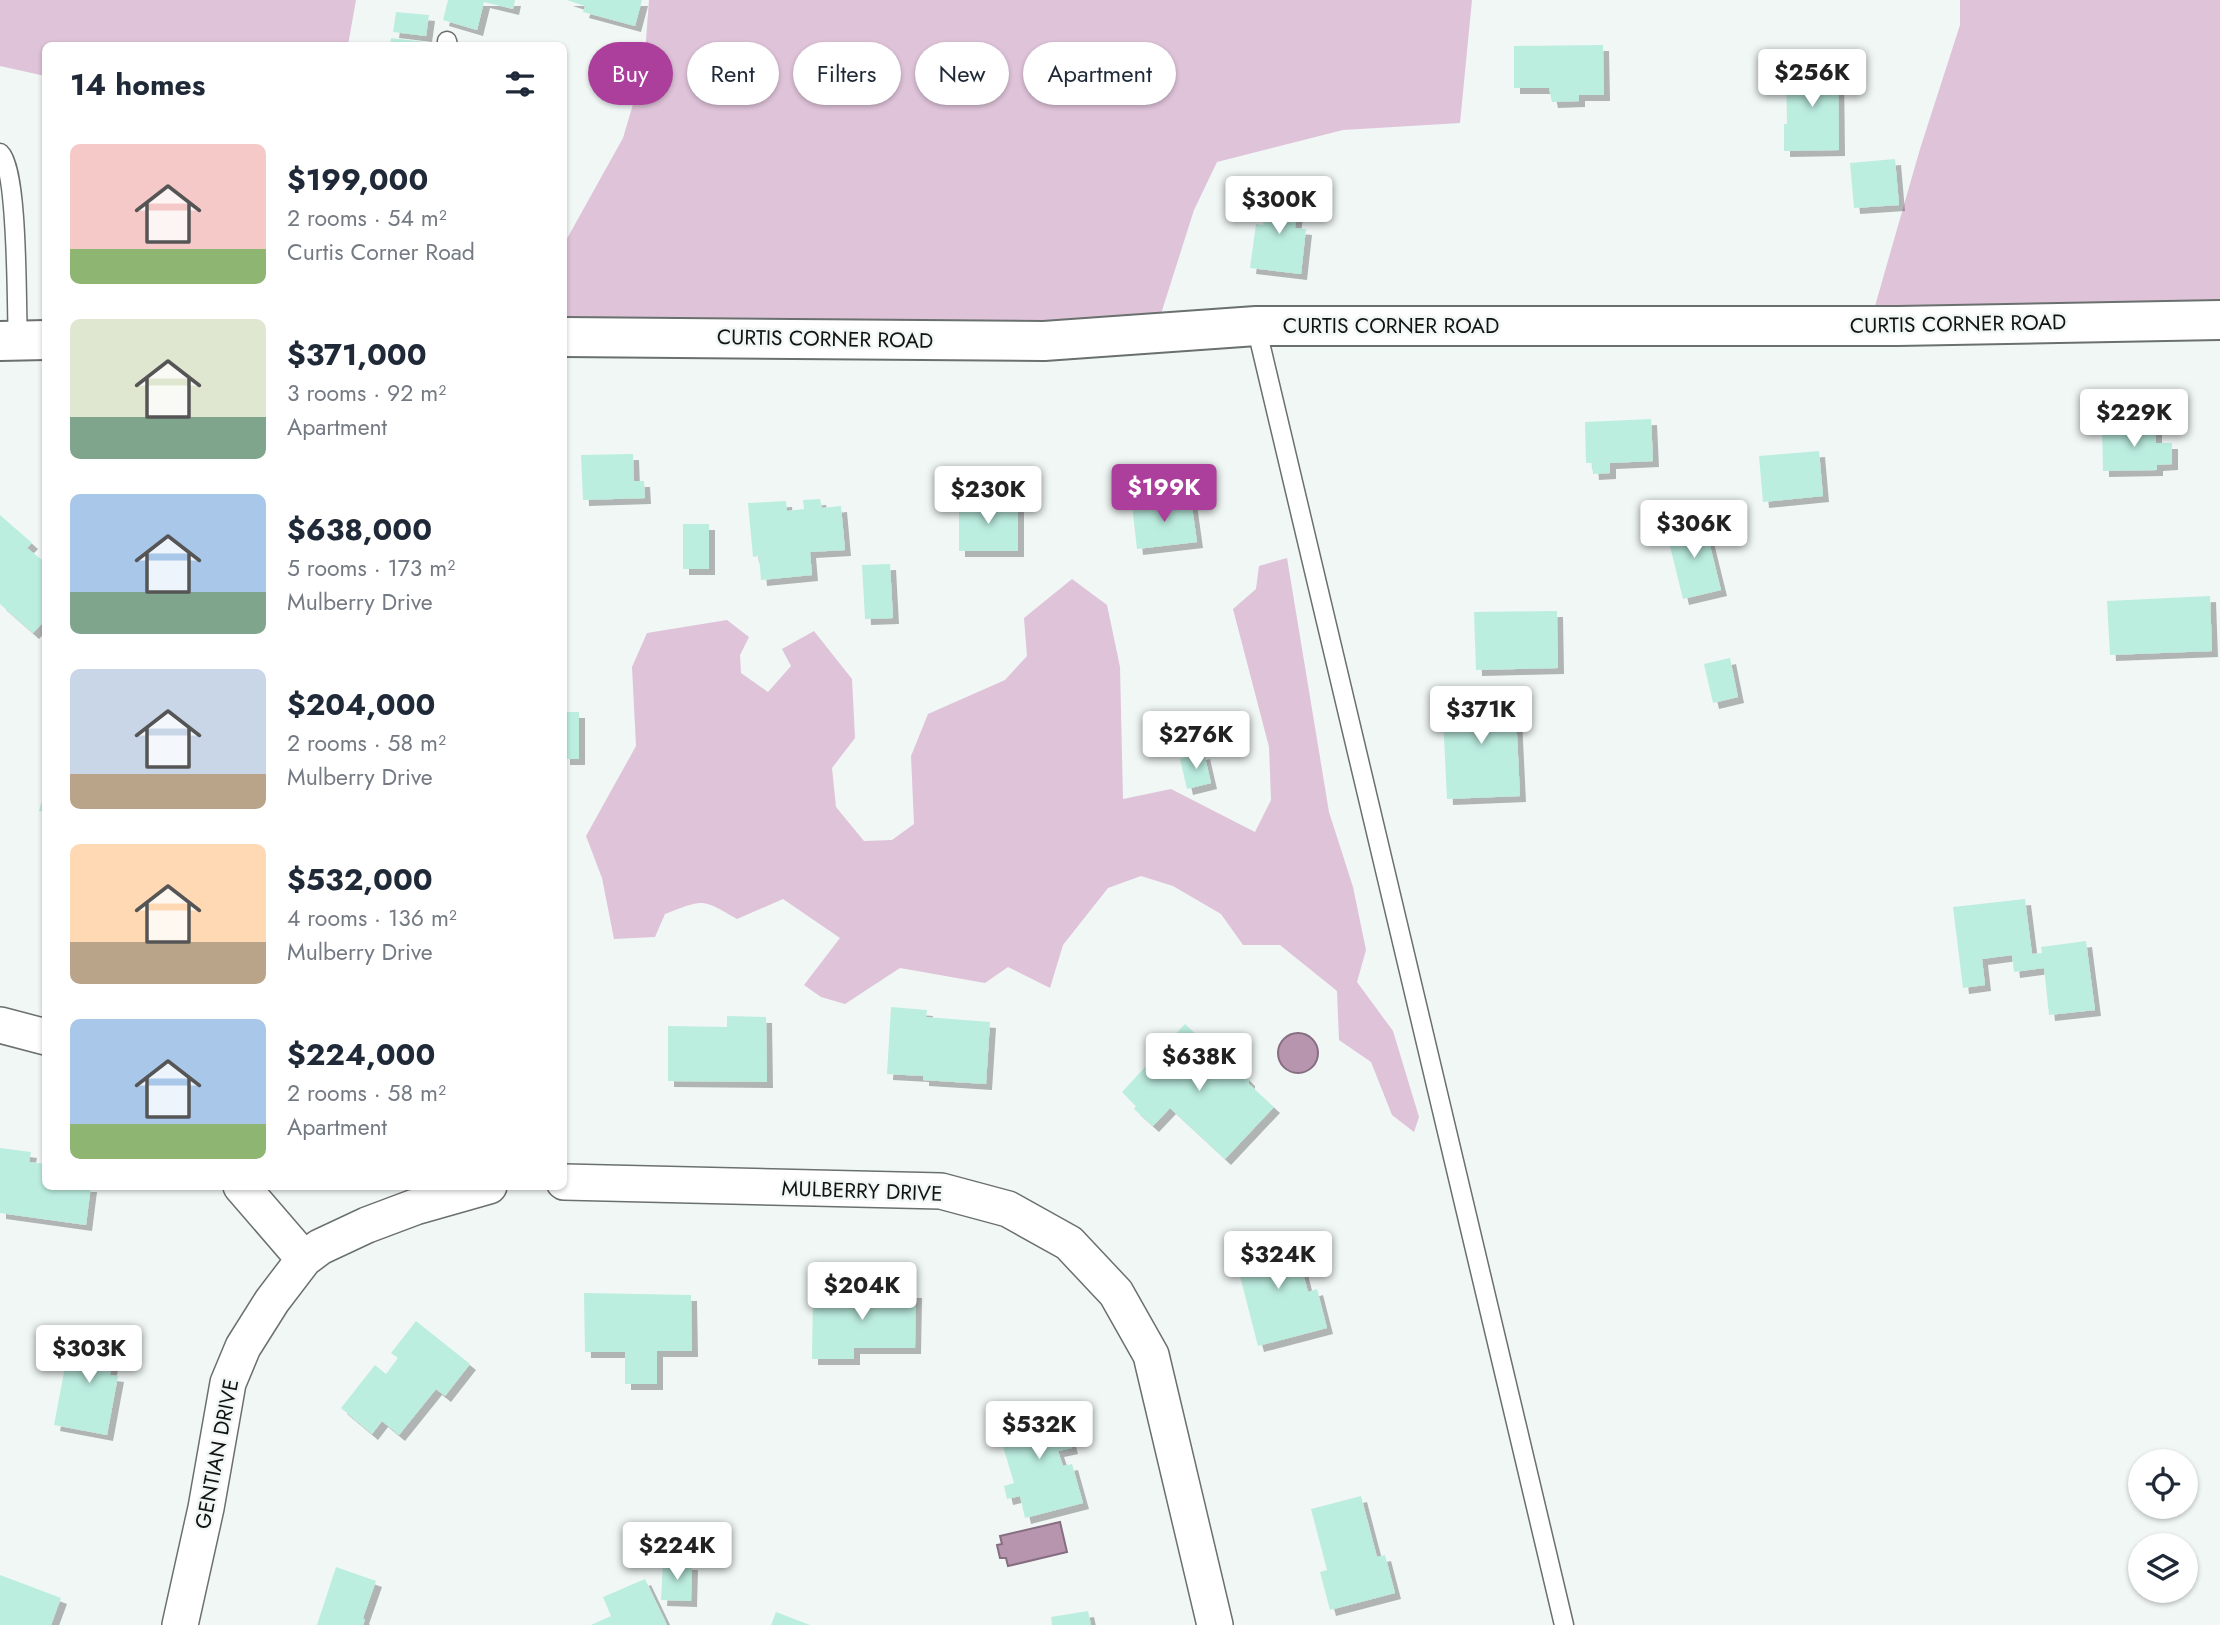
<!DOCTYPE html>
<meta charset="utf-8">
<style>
body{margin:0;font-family:Jost,sans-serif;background:#f6f6f7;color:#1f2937;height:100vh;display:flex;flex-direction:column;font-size:26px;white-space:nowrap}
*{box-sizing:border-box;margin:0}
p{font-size:23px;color:#747a83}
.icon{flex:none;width:38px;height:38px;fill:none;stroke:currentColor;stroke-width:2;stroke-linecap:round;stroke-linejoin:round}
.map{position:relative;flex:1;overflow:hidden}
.panel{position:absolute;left:42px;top:42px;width:525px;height:1148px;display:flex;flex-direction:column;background:#fff;border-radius:10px;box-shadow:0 2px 5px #0004}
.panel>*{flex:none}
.top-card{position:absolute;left:588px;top:42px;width:665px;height:63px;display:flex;gap:14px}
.tools{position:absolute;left:2128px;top:1449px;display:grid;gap:14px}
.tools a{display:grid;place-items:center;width:70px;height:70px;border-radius:50%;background:#fff;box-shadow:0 2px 5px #0004;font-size:35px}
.price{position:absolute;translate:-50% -60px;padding:0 16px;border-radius:7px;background:#fff;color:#222;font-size:23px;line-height:46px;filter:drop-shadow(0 2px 4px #0008)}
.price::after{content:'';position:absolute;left:50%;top:42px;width:21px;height:16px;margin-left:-10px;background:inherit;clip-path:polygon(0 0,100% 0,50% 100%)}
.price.active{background:#ac3e9c;color:#fff}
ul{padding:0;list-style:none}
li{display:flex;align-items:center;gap:21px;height:175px;padding:0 28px}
li span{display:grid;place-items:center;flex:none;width:196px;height:140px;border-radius:10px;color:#555}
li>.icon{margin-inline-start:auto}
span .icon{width:84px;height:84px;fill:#fffc;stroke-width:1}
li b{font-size:30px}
h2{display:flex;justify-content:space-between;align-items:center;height:84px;padding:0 28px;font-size:30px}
.tag{padding:0 24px;border-radius:32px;background:#fff;box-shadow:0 2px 5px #0004;font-size:24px;line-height:63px}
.tag.active{background:#ac3e9c;color:#fff}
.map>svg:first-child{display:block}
.green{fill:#dfc3d9}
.water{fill:#b795af;stroke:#866e80;stroke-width:2}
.building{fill:#bceee0;filter:url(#shadow)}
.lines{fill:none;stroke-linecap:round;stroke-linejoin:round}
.service-casing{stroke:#6a706e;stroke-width:21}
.minor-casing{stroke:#6a706e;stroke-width:38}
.tertiary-casing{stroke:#6a706e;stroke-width:42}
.service{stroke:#fff;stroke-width:18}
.minor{stroke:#fff;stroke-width:35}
.tertiary{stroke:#fff;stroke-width:38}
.labels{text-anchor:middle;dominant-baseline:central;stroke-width:5;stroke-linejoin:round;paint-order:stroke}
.street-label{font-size:21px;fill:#121413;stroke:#f0f7f5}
</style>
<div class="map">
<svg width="2220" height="1625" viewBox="0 0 2220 1625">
<defs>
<filter id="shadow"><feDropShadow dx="6" dy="6" stdDeviation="0" flood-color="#0004"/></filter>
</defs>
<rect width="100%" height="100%" fill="#f0f7f5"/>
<path class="green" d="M 0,0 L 356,0 L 348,45 L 46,46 L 45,76 L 0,66 Z
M 649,0 L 1472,0 L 1460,123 L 1343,130 L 1217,162 L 1194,210 L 1159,320 L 564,332 L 564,244 L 623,138 L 644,67 Z
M 1960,0 L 2220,0 L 2220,315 L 1871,320 L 1920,149 L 1960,25 Z
M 1287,558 L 1329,812 L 1353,887 L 1366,950 L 1357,982 L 1393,1031 L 1419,1117 L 1414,1132 L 1392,1115 L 1371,1062 L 1339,1040 L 1337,991 L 1280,945 L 1243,945 L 1221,914 L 1173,886 L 1141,876 L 1108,888 L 1063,945 L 1050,988 L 1008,967 L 985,983 L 900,968 L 845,1004 L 821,997 L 804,985 L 840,938 L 783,899 L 737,919 C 701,898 704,899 665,914 L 655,937 L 614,939 L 602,878 L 586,836 L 636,746 L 632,667 L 647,633 L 727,620 L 749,637 L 740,655 L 741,673 L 768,692 L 791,666 L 782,649 L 814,631 L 852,679 L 855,738 L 832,768 L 836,807 L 864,841 L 892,840 L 914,824 L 911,756 L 928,714 L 1005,680 L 1027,656 L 1024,618 L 1072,579 L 1107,605 L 1120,667 L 1123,799 L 1171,789 L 1255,832 L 1271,800 L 1269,747 L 1233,609 L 1256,589 L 1259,566 Z"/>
<path class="water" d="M1278 1053a20 20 0 1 1 40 0a20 20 0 1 1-40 0Z
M 1060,1522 L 1067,1552 L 1008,1566 L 1006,1558 L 1000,1558 L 997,1545 L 1002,1544 L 1000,1536 Z"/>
<path class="building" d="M 448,0 L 515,0 L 513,9 L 484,2 L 477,30 L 443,20 Z
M 567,0 L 642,0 L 635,26 L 583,12 L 585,6 Z
M 396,12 L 429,15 L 426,36 L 393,32 Z
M 391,38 L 426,42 L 425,46 L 390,46 Z
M 1603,45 L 1604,95 L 1579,95 L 1579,101 L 1552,102 L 1549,88 L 1514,88 L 1514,46 Z
M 1838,65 L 1839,150 L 1784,151 L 1784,124 L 1787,124 L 1786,66 Z
M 1895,159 L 1899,205 L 1854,208 L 1850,163 Z
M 1267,190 L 1299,194 L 1295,228 L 1306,229 L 1301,274 L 1250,268 L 1256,224 L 1263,225 Z
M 1651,419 L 1653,461 L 1610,463 L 1610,473 L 1593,474 L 1592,463 L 1586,463 L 1585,422 Z
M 2156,425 L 2156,443 L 2172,443 L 2172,464 L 2157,465 L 2157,470 L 2103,471 L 2102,426 Z
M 1819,451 L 1823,496 L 1763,502 L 1759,456 Z
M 633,454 L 634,481 L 644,481 L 645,498 L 583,500 L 581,455 Z
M 820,499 L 822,508 L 841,506 L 845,550 L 810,552 L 812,575 L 761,580 L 759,556 L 753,557 L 748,503 L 786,501 L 787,511 L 804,509 L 803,500 Z
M 1191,499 L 1197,542 L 1137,549 L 1132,505 Z
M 959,502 L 1018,502 L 1018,551 L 959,551 Z
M 0,515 L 32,543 L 27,548 L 46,563 L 46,619 L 33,633 L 0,604 Z
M 1704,521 L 1721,590 L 1683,599 L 1666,530 Z
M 683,524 L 709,524 L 709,569 L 683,569 Z
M 890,564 L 893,618 L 865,619 L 862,565 Z
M 2210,596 L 2212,651 L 2110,655 L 2107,601 Z
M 1557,611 L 1558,668 L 1476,670 L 1474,612 Z
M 1730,658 L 1738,697 L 1713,703 L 1704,664 Z
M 1515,693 L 1520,796 L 1447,799 L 1442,696 Z
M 564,712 L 579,712 L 579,759 L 564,759 Z
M 1204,753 L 1211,783 L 1187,789 L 1180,759 Z
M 45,790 L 46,790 L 46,812 L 39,811 Z
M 2025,899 L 2032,954 L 2042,953 L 2041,947 L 2086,941 L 2095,1010 L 2049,1015 L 2044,968 L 2014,972 L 2012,955 L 1982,959 L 1985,985 L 1963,988 L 1953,907 Z
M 891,1007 L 927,1010 L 926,1017 L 990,1022 L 986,1084 L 923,1080 L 923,1076 L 887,1074 Z
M 727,1016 L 766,1017 L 767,1082 L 668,1081 L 668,1026 L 727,1027 Z
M 1185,1024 L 1235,1070 L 1239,1070 L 1249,1080 L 1249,1084 L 1274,1107 L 1225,1159 L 1170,1108 L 1153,1126 L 1134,1109 L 1136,1106 L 1122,1092 Z
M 0,1148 L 31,1152 L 29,1162 L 46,1164 L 46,1186 L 91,1186 L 86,1225 L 0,1213 Z
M 1293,1234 L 1308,1292 L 1317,1289 L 1327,1328 L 1258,1346 L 1233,1249 Z
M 813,1291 L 916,1292 L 915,1348 L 854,1348 L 854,1359 L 812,1359 Z
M 584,1293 L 691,1295 L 692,1351 L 657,1351 L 657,1384 L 625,1384 L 625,1352 L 585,1352 Z
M 416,1321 L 470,1364 L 445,1396 L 436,1389 L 399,1435 L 382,1421 L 372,1434 L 341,1408 L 375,1365 L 386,1374 L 398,1358 L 391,1353 Z
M 78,1330 L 117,1337 L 110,1375 L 118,1376 L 107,1435 L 54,1425 L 65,1367 L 71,1367 Z
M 1060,1402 L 1072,1448 L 1058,1451 L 1063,1466 L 1072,1464 L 1083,1503 L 1025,1518 L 1020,1496 L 1007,1499 L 1004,1486 L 1014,1483 L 996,1423 L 1019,1417 L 1017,1413 Z
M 1361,1496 L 1377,1557 L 1385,1555 L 1395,1593 L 1330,1610 L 1320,1572 L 1327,1570 L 1311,1509 Z
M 663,1563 L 692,1564 L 691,1601 L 661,1600 Z
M 336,1567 L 376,1581 L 363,1618 L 365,1620 L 363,1625 L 317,1625 Z
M 0,1575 L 61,1598 L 51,1625 L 0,1625 Z
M 645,1579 L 667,1625 L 591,1625 L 611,1616 L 603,1597 Z
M 1088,1611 L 1091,1625 L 1052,1625 L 1051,1617 Z
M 776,1612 L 810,1625 L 771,1625 Z"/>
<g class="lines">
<g class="service-casing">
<path id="service" d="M 447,41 L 448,46
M 0,153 C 19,170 16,309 18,341
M 1256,326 L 1564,1625"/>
</g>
<g class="minor-casing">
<path id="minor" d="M 0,1025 L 46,1037
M 564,1182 L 941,1191 L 1008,1209 L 1069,1243 L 1116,1293 L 1151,1355 L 1215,1625
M 241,1186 L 304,1259
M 180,1625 L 206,1508 L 228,1383 L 243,1347 L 272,1301 L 304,1259 L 320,1247 L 367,1225 L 415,1207 L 489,1186"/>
</g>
<g class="tertiary-casing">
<path id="tertiary" d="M 564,337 L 1044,341 L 1256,326 L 1898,326 L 2220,320
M 0,341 L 46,340"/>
</g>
<use href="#service" class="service"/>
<use href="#minor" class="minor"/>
<use href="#tertiary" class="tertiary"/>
</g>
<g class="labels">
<g class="street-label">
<text transform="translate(1958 324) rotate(-1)">CURTIS CORNER ROAD</text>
<text x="1391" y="326">CURTIS CORNER ROAD</text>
<text transform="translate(825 339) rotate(1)">CURTIS CORNER ROAD</text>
<text transform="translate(862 1191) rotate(2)">MULBERRY DRIVE</text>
<text transform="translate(217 1454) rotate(-79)">GENTIAN DRIVE</text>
</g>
</g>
</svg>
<div class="tools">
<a><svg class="icon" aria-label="locate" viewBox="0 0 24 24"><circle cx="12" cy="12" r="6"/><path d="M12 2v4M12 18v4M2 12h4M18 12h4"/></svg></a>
<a><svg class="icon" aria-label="layers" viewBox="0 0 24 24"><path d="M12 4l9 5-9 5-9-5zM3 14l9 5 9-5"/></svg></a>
</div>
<b class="price" style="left:1812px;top:109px">$256K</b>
<b class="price" style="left:1279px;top:236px">$300K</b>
<b class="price" style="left:2134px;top:449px">$229K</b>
<b class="price active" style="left:1164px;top:524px">$199K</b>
<b class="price" style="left:988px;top:526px">$230K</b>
<b class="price" style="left:1694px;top:560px">$306K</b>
<b class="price" style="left:1481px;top:746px">$371K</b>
<b class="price" style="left:1196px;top:771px">$276K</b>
<b class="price" style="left:1199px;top:1093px">$638K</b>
<b class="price" style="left:1278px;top:1291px">$324K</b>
<b class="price" style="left:862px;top:1322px">$204K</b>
<b class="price" style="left:89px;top:1385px">$303K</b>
<b class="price" style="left:1039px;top:1461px">$532K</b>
<b class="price" style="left:677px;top:1582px">$224K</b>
<div class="top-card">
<a class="tag active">Buy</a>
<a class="tag">Rent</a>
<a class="tag">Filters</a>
<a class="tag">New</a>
<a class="tag">Apartment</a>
</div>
<section class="panel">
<h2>14 homes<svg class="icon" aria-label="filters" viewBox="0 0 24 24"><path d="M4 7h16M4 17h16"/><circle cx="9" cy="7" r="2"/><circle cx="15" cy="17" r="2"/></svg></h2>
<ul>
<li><span style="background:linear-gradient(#f6c9c9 75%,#8fb573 0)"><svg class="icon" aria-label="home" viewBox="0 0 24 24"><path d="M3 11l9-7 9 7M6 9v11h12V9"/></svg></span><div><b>$199,000</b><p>2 rooms · 54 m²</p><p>Curtis Corner Road</p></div></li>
<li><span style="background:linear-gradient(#dfe7d0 70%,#7fa58c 0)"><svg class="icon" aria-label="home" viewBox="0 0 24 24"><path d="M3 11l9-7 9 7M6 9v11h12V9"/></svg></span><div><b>$371,000</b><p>3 rooms · 92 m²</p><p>Apartment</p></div></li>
<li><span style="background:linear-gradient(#a9c7e8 70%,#7fa58c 0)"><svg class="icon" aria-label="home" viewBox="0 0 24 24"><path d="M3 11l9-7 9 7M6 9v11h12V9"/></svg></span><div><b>$638,000</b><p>5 rooms · 173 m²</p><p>Mulberry Drive</p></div></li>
<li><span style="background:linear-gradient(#c9d6e8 75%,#b9a48a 0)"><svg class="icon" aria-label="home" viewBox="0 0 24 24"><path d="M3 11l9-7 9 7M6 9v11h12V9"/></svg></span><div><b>$204,000</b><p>2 rooms · 58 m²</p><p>Mulberry Drive</p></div></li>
<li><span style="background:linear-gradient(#ffd9b3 70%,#b9a48a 0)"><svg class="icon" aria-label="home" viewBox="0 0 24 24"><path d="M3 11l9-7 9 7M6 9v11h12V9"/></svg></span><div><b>$532,000</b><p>4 rooms · 136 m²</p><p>Mulberry Drive</p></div></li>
<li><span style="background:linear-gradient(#a9c7e8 75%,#8fb573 0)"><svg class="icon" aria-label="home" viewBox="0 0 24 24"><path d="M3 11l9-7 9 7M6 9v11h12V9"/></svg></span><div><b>$224,000</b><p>2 rooms · 58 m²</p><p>Apartment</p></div></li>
</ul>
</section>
</div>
